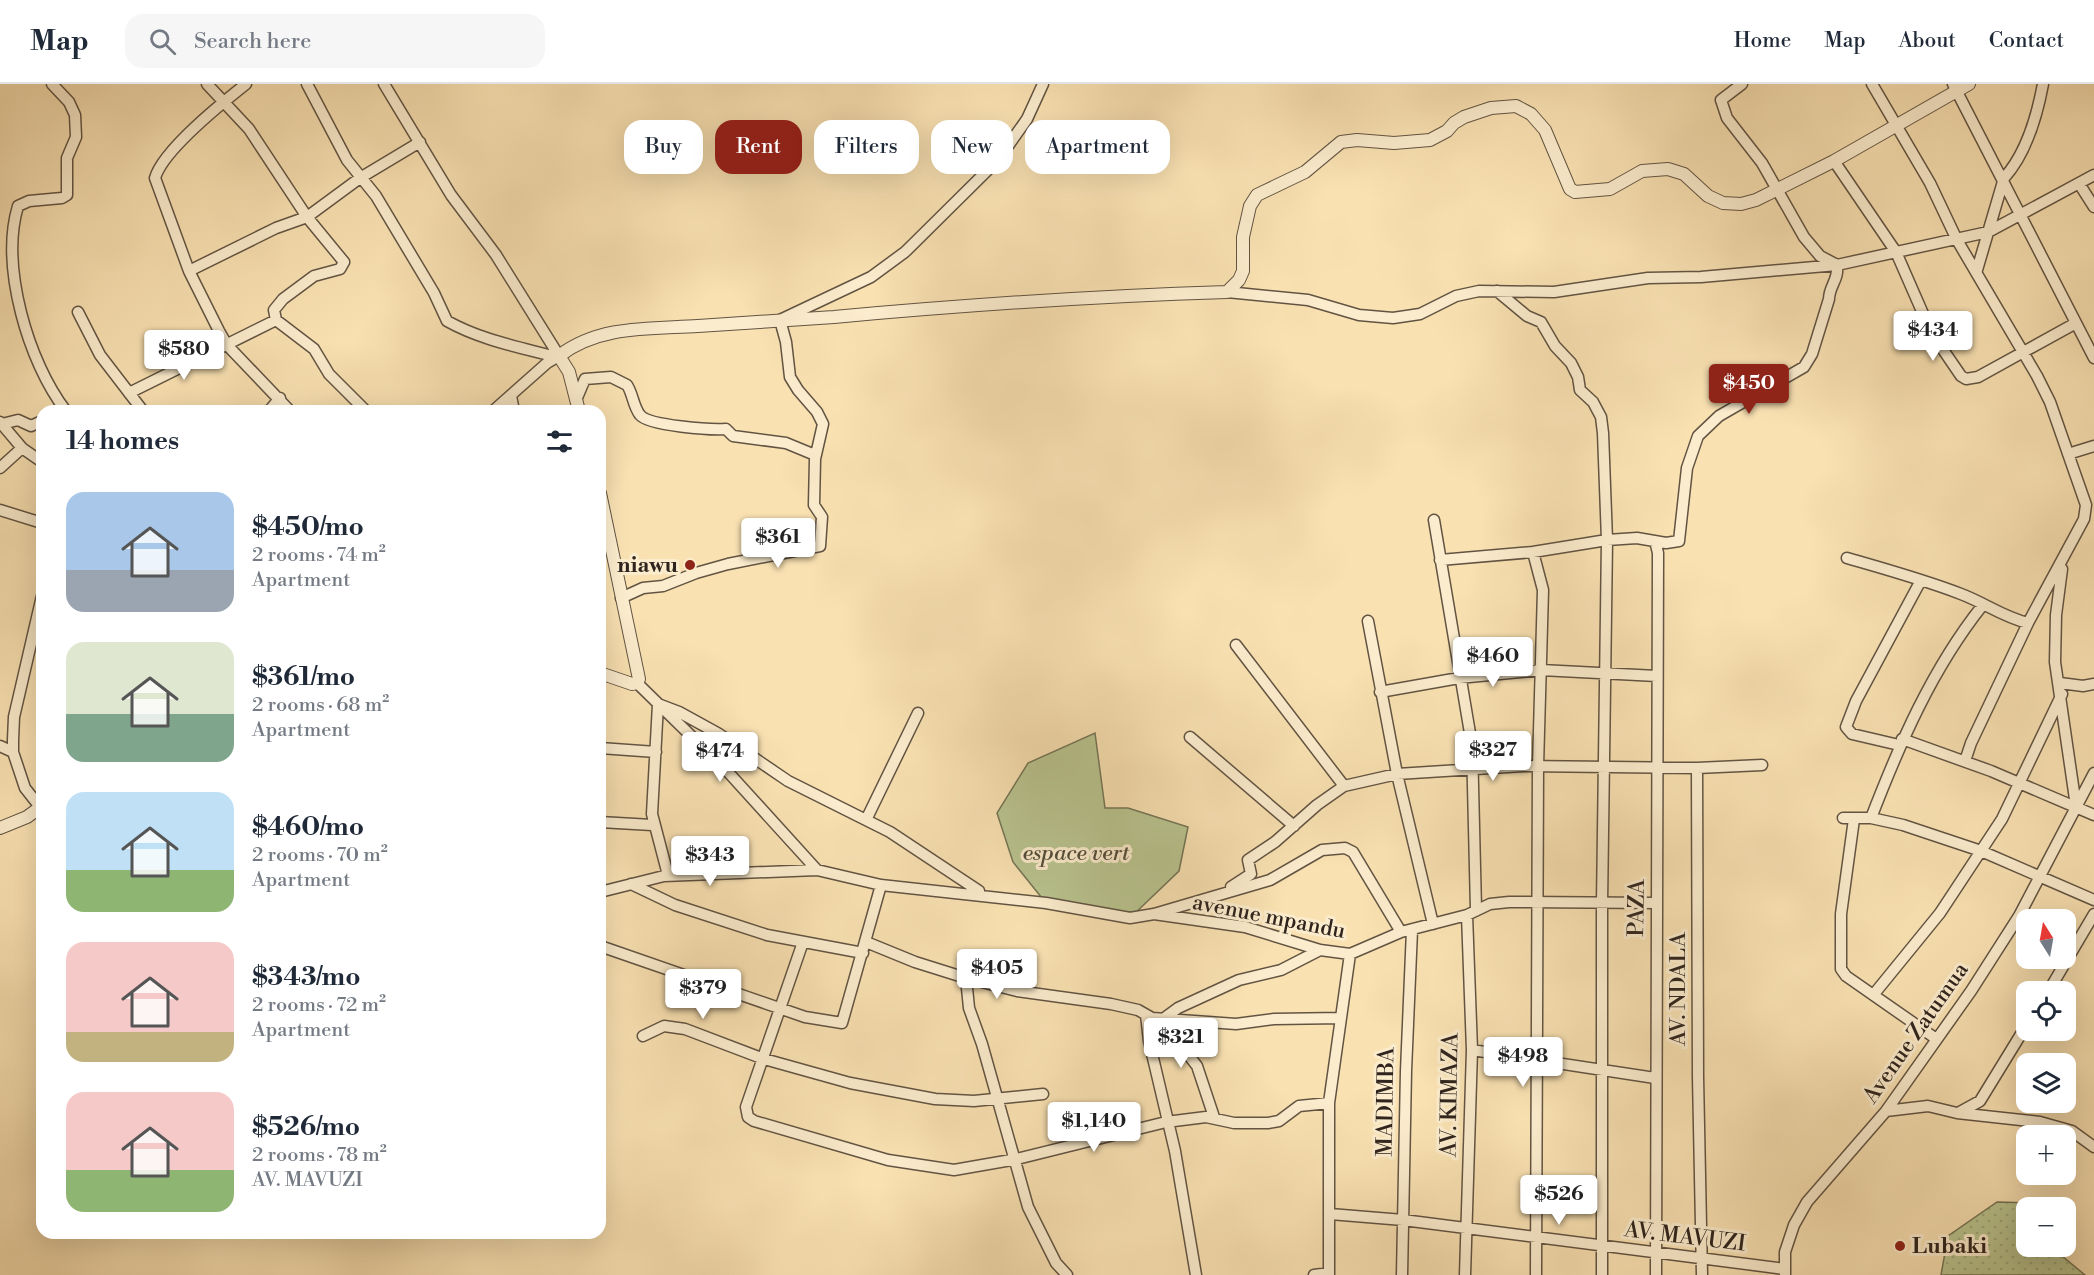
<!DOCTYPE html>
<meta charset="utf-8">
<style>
body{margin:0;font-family:"Libre Bodoni",serif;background:#f6f6f7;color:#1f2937;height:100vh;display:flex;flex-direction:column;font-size:22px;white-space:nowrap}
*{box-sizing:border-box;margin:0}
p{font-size:20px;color:#747a83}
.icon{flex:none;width:33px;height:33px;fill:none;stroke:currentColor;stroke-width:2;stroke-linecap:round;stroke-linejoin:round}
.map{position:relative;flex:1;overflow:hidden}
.drawer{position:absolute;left:36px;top:321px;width:570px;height:834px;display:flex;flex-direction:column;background:#fff;border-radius:18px;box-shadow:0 6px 24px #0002}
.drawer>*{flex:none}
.banner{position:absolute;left:624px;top:36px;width:570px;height:54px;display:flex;gap:12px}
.needle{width:39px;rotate:349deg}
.controls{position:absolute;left:2016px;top:825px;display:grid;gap:12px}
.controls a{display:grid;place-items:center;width:60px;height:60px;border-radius:12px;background:#fff;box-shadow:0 6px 24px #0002;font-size:30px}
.price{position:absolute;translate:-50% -51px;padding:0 14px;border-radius:6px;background:#fff;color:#222;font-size:20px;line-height:39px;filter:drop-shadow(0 2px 3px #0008)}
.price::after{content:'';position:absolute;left:50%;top:36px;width:18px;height:14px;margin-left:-9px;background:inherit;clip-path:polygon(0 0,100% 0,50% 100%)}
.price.on{background:#8f2418;color:#fff}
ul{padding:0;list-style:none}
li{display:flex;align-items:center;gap:18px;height:150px;padding:0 30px}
li span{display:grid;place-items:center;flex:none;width:168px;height:120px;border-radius:18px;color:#555}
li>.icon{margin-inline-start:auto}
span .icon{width:72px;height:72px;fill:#fffc;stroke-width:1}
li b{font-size:26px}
h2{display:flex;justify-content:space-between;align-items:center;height:72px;padding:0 30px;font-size:26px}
.chip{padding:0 21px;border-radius:18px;background:#fff;box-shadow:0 6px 24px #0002;font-size:21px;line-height:54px}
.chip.on{background:#8f2418;color:#fff}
header{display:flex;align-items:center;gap:36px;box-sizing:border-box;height:84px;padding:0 30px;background:#fff;border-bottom:2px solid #e0e1e3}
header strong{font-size:28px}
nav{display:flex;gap:33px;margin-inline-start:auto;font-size:21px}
.search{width:420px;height:54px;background:#f6f6f7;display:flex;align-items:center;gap:15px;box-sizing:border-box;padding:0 21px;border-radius:18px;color:#747a83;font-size:22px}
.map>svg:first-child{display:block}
.grass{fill:url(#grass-dots);stroke:#747456;stroke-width:1.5}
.green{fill:#b9c48f;stroke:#747456;stroke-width:1.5}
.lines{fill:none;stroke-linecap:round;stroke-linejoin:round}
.minor-casing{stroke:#625443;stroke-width:13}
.tertiary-casing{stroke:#625443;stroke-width:14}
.minor{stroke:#fbeccd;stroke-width:10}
.tertiary{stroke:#fbeccd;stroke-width:12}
.poi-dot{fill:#8f2418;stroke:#fbeccd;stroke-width:2}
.labels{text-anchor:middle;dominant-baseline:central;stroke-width:6;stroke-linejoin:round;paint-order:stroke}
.poi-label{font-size:22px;font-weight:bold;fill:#30251e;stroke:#fbeccd;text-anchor:end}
.park-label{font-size:22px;font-style:italic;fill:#524d3a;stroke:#fbeccd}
.street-label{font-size:22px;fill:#30251e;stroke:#fbeccd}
</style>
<header>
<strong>Map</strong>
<div class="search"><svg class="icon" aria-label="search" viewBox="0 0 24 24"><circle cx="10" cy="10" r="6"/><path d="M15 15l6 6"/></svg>Search here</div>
<nav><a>Home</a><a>Map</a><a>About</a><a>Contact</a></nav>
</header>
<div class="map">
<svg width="2094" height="1191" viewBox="0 0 2094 1191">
<defs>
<pattern id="grass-dots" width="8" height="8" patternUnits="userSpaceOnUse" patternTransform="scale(1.5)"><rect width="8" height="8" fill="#b9c48f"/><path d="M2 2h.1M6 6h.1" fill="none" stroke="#9fa87b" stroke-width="1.8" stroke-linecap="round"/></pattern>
</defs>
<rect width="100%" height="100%" fill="#f9e1b2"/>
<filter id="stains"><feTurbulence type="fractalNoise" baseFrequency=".00333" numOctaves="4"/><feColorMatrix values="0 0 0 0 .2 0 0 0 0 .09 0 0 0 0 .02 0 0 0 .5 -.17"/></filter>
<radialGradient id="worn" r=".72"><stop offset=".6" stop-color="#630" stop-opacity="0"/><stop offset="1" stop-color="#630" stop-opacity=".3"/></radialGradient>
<path class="grass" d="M 1997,1118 L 2035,1119 L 2037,1123 L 2026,1124 L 2026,1162 L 2057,1163 L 2062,1172 L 2085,1191 L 1941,1191 L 1948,1152 Z"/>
<path class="green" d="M 1095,649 L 1105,724 L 1128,724 L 1188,743 L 1179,787 L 1130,834 L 1046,819 L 1013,778 L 997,729 L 1028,679 Z"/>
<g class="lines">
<g class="minor-casing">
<path id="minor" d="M 52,0 L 69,18 L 75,31 L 76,53 L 67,74 L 67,111 L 62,114 L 29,117 L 18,122 C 0,182 28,278 66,327
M 207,0 L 249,45 L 307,133 L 344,178 L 340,185 L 314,192 L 283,215 L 274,226 L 276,236
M 246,0 C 222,19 163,66 155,94 L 189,187 L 219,247 L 227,261 L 290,327
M 307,0 L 347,76 L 376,112 L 434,209 L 447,237 C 481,256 519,263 556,273
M 384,0 L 451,111 L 496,171 L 559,272 L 547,279 L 493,327
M 1872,0 L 1930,99 L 1957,156 L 2037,292 L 2050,318 L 2086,421 L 2084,435 L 2028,539 L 1971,659 L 1965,677
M 1953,0 L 2094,274
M 1834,77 L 1896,168 L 1931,248 L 1961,292 L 1966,295 L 1978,293 L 2076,239
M 2080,101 L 2094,123
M 1977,186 L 2004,94 C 2026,70 2037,32 2043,0
M 189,187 L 276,144 L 307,133 L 360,94 L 420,58
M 1497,207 L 1527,232 L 1541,238 L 1555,262 L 1571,279 L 1578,293 L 1580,306 L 1593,318 L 1601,333 L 1603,349 L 1607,456 L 1602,820 L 1602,1191
M 1227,208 L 1308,216 L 1359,231 L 1393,234 L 1420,230 L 1456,212 L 1479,207 L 1554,208 L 1648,194 L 1701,193 L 1837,181 L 1988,148 L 2094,91
M 78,228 L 100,271 L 143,327
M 129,309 L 276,236 L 314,265 L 329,290 L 366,327
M 511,312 L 514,327
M 576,316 L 585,295 L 611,293 L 627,301 C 633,310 633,322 640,331 C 649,342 712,346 726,345 L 733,352 L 786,359 L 815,371
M 269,327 L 280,314
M 0,338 L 22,364 L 42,378
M 2,340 L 18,336 L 31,342 L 42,337
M 2068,370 L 2094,362
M 0,384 L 22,364
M 0,426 L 42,439
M 1434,436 L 1472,661 L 1476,825
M 1655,457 L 1658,469 L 1656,1191
M 1533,468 L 1543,506 L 1538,682 L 1536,1191
M 1847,474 C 1885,485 1925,496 1961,510 C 1985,519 2003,533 2028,539
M 1440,476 L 1533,468 L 1607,456 L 1637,454 L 1666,459 L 1679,457 L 1687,384 L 1698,352 L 1719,332 L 1804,283 L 1812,270 L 1829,215 C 1829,202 1839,196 1837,181 L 1820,172 L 1804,153 L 1762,79 L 1727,34 L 1721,16 L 1742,0
M 2062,485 L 2056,531 L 2055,578 L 2076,722
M 621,514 L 643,504 L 663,502 L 696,489 L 728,480 L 820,462 L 822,433 L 814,421 L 815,375 L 823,340 L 817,328 L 798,306 L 790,293 L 786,258 L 780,236 L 871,193 L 905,168 L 998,76 L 1027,35 L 1043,0
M 1368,537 L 1397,690 L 1433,840
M 1236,561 L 1344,702
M 637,599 L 728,688 L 817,786
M 2060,599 L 2083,602 L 2094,600
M 1380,608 L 1459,594 L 1541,586 L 1657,592
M 1190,653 L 1294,742
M 1902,655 L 1991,687 L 2094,731
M 1899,661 L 1852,650 L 1846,643 L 1856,617 L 1920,498
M 0,662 L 13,668
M 600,664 L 656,668
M 40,723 L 25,704 L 13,668 L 13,656 L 14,633 L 42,512
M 1843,734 L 1871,734 L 1903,741 L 1981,767 L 2094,816
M 1871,734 C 1900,659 1932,585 1982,522
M 1854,735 L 1841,830 L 1841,885 L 1846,892 L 1935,954
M 866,736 L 918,629
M 600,738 L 652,741
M 668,791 L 652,730 L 658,620 L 679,628 L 719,650 L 788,697 L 890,748 L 979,807
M 631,800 L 675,821 L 767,851 L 863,869
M 1231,803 L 1251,790 L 1248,776 L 1275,758 L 1317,721 L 1344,702 L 1397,690 L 1523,682 L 1697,684
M 600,808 L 664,792 L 817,786 L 881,801 L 1046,819 L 1130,834 L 1154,830 L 1270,796 L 1322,766 L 1345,764 L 1353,768 L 1401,848
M 1154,830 L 1245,843 L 1320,866 L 1350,870 L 1401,848 L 1467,831 L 1490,820 L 1509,818 L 1657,819
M 803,858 L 746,1023 L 748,1033 L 754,1037 L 888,1076 L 954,1086 L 1017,1075 L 1166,1038 L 1206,1033 L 1234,1039 L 1268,1039 L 1279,1037 L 1299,1022 L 1329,1019
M 866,858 L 915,878 L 966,894 L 1017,907 L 1111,920 L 1138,926 L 1152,934 L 1236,940 L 1274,935 L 1341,934
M 600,862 L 805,933 L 842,939 L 881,801
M 966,894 L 969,924 L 982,960 L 1028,1123 L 1056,1179 L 1067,1191
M 2048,908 L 2094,830
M 1874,910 L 1940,829 L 2002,735 L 2062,610
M 1146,931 L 1149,957 L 1175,1067 L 1196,1191
M 1152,934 L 1180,960 L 1197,982 L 1214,1033
M 1163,935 L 1178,924 L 1239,896 L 1281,886 L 1320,866
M 643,952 L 664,942 L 685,945 L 764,975 L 850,999 L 935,1015 L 974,1017 L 1043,1010
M 1472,966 L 1655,994
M 1886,1027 L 1928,1022 L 1957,1029 L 2040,1038 L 2072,1047 L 2094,1063
M 1960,1028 L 1980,1017 L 2026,942
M 1330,1130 L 1403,1136 L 1785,1185
M 1314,1191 L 1329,1189
M 1329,1191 L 1329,1019 L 1350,870
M 1402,1191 L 1406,987 L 1412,846
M 1465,1191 L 1472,966 L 1467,831
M 1702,1191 L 1698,993 L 1697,684 L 1762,681
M 1785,1191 L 1785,1168 L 1794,1141 L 1807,1118 L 1886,1027 L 1971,907 L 2019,832 L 2094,689"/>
</g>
<g class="tertiary-casing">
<path id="tertiary" d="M 579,327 L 569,288 L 559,272 C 599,241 651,245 698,242 C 743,239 789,236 834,233 C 965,221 1096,212 1227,208 L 1239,196 L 1243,187 L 1243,153 L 1250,122 L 1257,111 L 1305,88 L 1341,58 L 1357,56 L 1394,59 L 1430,56 L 1447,47 L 1454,39 L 1464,33 L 1491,24 L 1516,22 L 1531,30 L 1545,46 L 1570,105 L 1575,108 L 1610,105 L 1642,87 L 1668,85 L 1684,90 L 1708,112 L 1723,119 L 1741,120 L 1756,116 L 1834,77 L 1969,0
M 600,409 L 639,595 L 637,599 L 632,600 L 600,589
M 0,744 L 27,733 L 42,722"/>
</g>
<use href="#minor" class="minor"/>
<use href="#tertiary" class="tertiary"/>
</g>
<g class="poi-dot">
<circle cx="690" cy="481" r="6"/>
<circle cx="1900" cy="1162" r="6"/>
</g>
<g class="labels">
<g class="poi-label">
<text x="678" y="481">niawu</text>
<text x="1912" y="1162" text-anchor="start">Lubaki</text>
</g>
<g class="park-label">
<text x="1076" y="769">espace vert</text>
</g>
<g class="street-label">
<text transform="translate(1637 824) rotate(-89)">PAZA</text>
<text transform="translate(1269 833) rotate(11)">avenue mpandu</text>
<text transform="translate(1678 905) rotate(-90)">AV. NDALA</text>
<text transform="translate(1916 949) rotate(-55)">Avenue Zatumua</text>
<text transform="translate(1450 1011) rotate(-89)">AV. KIMAZA</text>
<text transform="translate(1386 1018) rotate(-89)">MADIMBA</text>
<text transform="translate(1685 1153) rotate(7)">AV. MAVUZI</text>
</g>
</g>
<rect width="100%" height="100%" filter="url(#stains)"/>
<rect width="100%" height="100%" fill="url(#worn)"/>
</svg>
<div class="controls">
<a><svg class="needle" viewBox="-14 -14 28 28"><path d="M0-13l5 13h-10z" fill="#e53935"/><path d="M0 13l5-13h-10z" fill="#747a83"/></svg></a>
<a><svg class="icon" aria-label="locate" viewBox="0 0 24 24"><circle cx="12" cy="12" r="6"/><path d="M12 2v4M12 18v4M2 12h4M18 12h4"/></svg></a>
<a><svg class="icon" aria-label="layers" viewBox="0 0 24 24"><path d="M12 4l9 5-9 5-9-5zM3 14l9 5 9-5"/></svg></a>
<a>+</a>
<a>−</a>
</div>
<b class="price" style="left:1933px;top:278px">$434</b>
<b class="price" style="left:184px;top:297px">$580</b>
<b class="price on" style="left:1749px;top:331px">$450</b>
<b class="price" style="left:778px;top:485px">$361</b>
<b class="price" style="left:1493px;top:604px">$460</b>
<b class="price" style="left:1493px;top:698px">$327</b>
<b class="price" style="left:720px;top:699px">$474</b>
<b class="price" style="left:710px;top:803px">$343</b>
<b class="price" style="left:997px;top:916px">$405</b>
<b class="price" style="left:703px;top:936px">$379</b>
<b class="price" style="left:1181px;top:985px">$321</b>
<b class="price" style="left:1523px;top:1004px">$498</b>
<b class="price" style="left:1094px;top:1069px">$1,140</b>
<b class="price" style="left:1559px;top:1142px">$526</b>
<div class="banner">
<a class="chip">Buy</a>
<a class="chip on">Rent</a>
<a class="chip">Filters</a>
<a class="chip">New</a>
<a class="chip">Apartment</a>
</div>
<section class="drawer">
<h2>14 homes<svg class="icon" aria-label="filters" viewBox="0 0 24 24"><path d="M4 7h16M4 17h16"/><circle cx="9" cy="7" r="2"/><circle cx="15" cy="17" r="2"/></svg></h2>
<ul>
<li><span style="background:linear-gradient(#a9c7e8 65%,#9aa5b1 0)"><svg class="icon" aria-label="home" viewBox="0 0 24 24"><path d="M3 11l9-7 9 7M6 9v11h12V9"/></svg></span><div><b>$450/mo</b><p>2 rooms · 74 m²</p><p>Apartment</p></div></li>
<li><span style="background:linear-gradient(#dfe7d0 60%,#7fa58c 0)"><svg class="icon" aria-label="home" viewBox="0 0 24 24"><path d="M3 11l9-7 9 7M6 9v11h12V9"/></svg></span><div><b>$361/mo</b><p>2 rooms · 68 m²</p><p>Apartment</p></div></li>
<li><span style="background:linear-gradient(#bfe0f5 65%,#8fb573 0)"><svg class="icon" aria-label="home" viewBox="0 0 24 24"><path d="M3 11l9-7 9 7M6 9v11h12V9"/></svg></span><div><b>$460/mo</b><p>2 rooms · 70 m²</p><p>Apartment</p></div></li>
<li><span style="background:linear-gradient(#f6c9c9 75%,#c2b280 0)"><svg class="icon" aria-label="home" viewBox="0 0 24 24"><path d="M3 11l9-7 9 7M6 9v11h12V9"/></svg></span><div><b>$343/mo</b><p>2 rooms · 72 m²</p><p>Apartment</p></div></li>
<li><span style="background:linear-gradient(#f6c9c9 65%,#8fb573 0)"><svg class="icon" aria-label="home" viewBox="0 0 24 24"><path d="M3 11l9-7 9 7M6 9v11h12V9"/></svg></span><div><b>$526/mo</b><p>2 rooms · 78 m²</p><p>AV. MAVUZI</p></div></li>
</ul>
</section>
</div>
